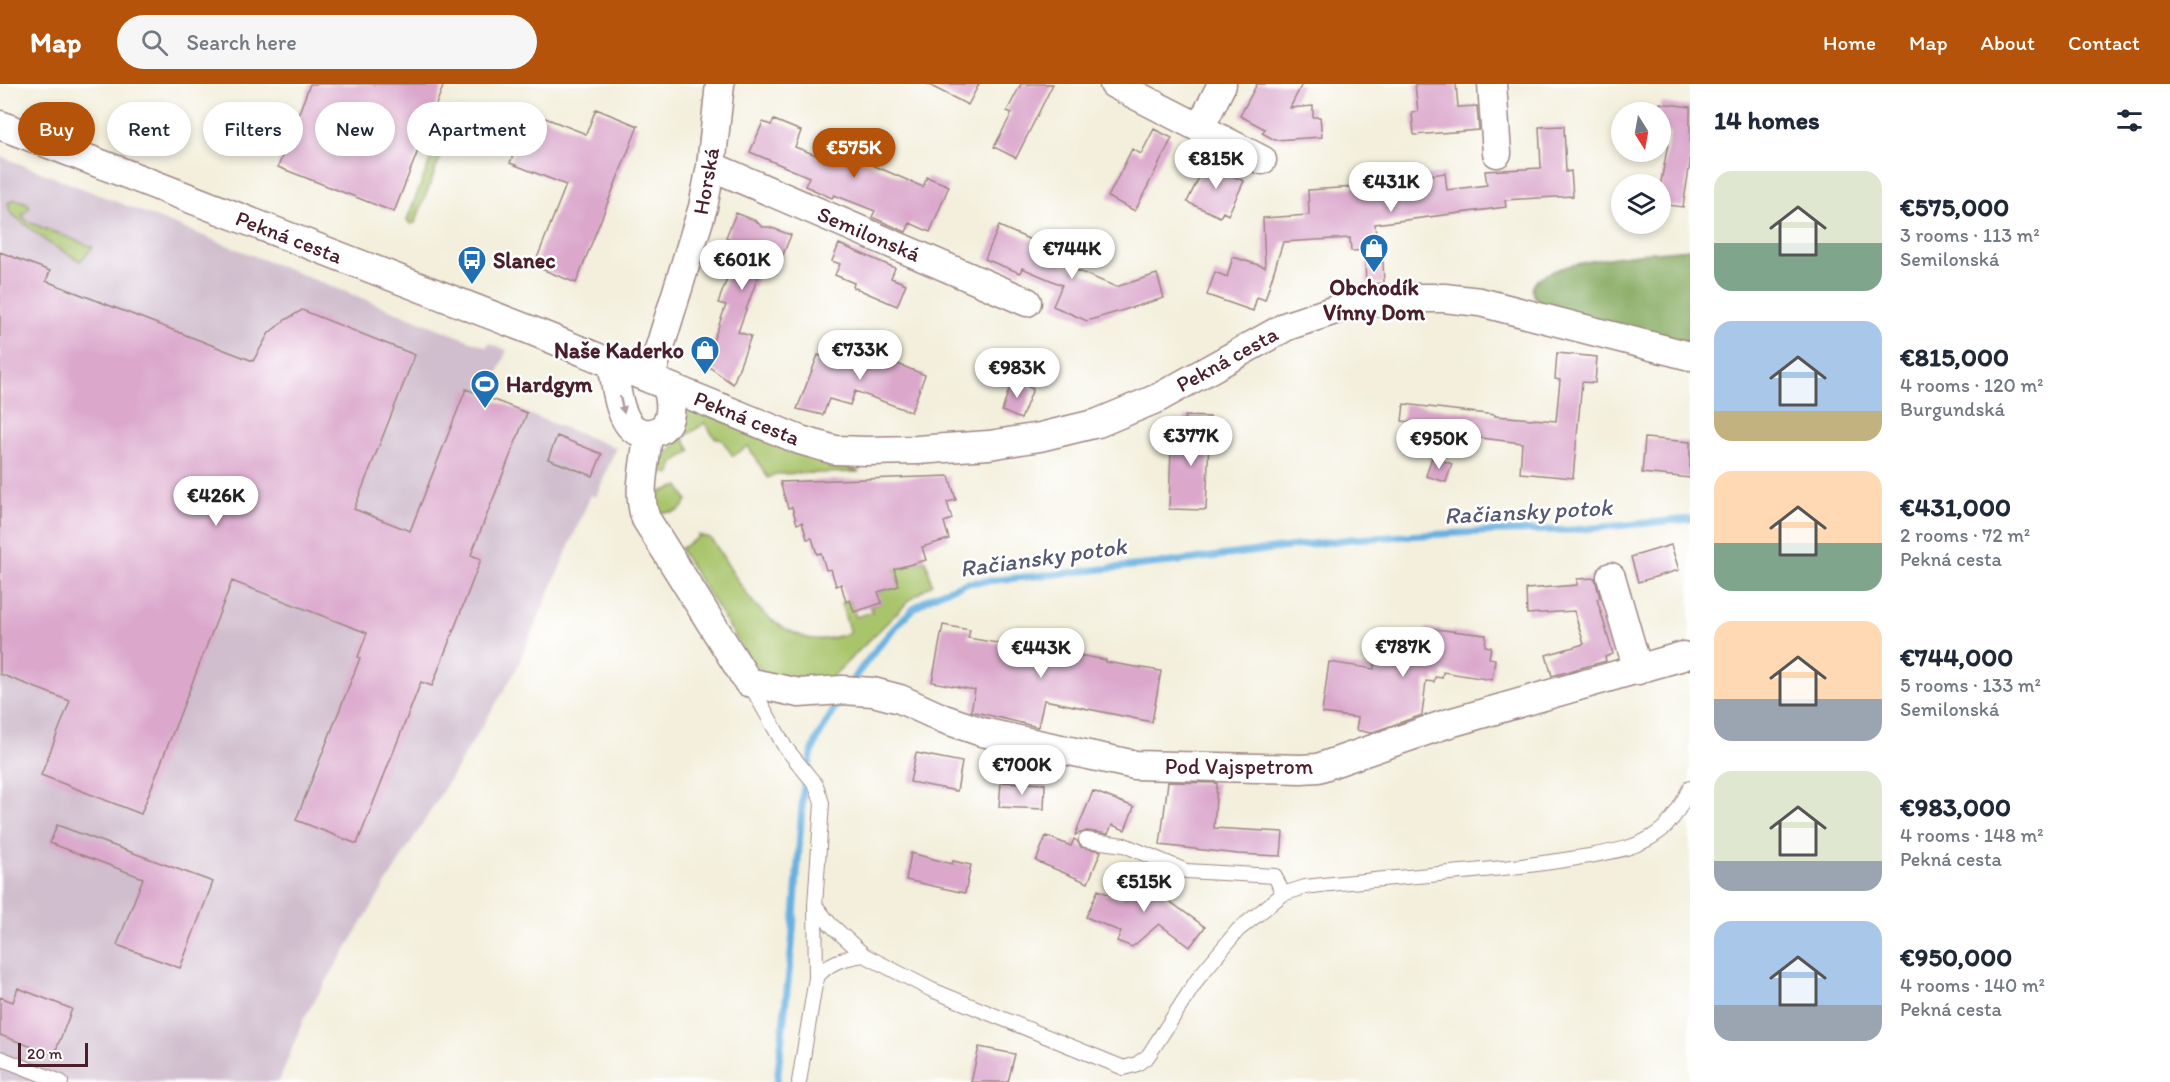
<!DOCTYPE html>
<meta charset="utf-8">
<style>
body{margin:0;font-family:Itim,sans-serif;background:#f6f6f7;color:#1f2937;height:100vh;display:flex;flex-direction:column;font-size:22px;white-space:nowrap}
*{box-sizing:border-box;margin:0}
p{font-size:20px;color:#747a83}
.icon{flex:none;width:33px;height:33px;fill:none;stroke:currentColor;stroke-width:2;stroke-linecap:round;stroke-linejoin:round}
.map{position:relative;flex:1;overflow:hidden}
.panel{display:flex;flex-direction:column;background:#fff;width:480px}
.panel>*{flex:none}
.top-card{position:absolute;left:18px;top:18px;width:570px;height:54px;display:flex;gap:12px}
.needle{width:39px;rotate:169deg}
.buttons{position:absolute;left:1611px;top:18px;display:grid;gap:12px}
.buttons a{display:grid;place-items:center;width:60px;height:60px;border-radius:50%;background:#fff;box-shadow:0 3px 9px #0003;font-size:30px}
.scale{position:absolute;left:18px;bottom:15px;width:70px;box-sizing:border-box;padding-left:6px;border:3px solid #4a1f2b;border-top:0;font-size:16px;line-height:21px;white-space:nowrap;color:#4a1f2b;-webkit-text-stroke:4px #fff;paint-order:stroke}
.price{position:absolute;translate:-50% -51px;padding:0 14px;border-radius:21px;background:#fff;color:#222;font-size:20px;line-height:39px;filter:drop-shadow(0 2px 3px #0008)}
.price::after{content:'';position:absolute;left:50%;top:36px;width:18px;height:14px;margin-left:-9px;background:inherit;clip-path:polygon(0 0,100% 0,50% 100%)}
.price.selected{background:#b45309;color:#fff}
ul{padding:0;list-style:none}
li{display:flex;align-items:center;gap:18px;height:150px;padding:0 24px}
li span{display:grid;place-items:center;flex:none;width:168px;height:120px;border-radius:18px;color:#555}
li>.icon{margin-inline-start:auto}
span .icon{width:72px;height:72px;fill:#fffc;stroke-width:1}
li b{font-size:26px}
h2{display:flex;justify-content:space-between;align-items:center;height:72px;padding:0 24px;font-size:26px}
.tag{padding:0 21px;border-radius:27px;background:#fff;box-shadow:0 3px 9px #0003;font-size:21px;line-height:54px}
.tag.selected{background:#b45309;color:#fff}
header{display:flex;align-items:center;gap:36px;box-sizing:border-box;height:84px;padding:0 30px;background:#b45309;color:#fff}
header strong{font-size:28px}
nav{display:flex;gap:33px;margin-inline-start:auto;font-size:21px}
.search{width:420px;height:54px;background:#f6f6f7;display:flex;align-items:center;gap:15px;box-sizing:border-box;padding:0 21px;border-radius:33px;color:#747a83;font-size:22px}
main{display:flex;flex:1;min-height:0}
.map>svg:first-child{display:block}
.industrial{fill:#d0bdcd}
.green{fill:#a9c56c;stroke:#7a724c;stroke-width:1.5}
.forest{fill:#86aa60;stroke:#686446;stroke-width:1.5}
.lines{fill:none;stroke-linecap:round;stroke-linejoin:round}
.stream{stroke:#68b0e0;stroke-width:7}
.building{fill:#dba8cc}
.service-casing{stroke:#9e8784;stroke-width:16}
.minor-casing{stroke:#9e8784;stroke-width:31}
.service{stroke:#fff;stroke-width:14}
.minor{stroke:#fff;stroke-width:28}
.oneway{fill:#ae9aa0}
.labels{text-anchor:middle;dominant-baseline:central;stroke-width:5;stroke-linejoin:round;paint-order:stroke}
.street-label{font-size:22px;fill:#4a1f2b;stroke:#fff}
.poi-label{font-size:22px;font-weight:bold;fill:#4a1f2b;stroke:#fff;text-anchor:start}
.water-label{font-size:24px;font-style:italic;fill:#565973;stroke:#fff}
</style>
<header>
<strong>Map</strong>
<div class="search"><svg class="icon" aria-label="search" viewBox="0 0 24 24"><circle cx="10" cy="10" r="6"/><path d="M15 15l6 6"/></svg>Search here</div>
<nav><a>Home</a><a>Map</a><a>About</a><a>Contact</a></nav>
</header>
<main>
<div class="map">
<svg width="1690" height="998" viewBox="0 0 1690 998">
<rect width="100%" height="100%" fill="#fff"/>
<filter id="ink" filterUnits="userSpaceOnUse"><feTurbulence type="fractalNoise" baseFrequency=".0167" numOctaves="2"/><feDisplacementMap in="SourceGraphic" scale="12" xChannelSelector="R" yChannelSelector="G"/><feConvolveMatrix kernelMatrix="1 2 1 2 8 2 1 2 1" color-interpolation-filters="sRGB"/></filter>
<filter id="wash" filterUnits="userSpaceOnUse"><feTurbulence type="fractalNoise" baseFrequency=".008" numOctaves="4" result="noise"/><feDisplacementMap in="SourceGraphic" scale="24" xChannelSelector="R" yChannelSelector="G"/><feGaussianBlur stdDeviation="1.35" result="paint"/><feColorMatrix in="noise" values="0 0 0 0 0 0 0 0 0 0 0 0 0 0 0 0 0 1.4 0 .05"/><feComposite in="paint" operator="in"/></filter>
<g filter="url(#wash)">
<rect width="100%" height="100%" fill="#f3efdc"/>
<path class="industrial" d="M 0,72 L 463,254 L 487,263 L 489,259 L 507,266 L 488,314 L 616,364 L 596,413 L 591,411 L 514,590 L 304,934 L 279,998 L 0,998 Z"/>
<path class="green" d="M 448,30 L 456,33 L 415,139 L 410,140 L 407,136 Z
M 15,115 L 27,119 L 30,123 L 22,131 L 28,138 L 93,163 L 80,177 L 47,158 L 10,128 L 8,119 Z
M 689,324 L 835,377 L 859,388 L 775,390 L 768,394 L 748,362 L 733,372 L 722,356 L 714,353 L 705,339 L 683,354 L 691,367 L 673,379 L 671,390 L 658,388 L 664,374 L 683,352 Z
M 679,402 L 687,416 C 680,431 673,428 658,428 L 654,410 Z
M 698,451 L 710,454 L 714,459 C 737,493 752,531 792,548 C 799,551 806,555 814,555 C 826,557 838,552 850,549 L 841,519 L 850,516 L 856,533 L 872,528 L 870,523 L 881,519 L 878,508 L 899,501 L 894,485 L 926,476 L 932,500 L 911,515 L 829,596 L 799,598 L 767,590 L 751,577 L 680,465 L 699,453 Z"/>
<path class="forest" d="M 1690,165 L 1690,259 L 1545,222 C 1482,178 1673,167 1690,165 Z"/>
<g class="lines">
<path class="stream" d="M 851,598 C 868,575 893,542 916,523 C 931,511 949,505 967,499 L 1171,478 L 1351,455 L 1497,447 L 1572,446 L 1690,435
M 777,998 L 792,861 L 803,708 L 810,675 L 816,657 L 840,615"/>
</g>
<g id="blocks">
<path class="building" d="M 310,0 L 444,0 L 394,128 L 278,83 Z
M 927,0 L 979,0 L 968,21 Z
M 1021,0 L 1053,0 L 1016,74 L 994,63 L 1012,29 L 1007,27 Z
M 1257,0 L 1302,0 L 1290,24 L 1313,22 L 1313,33 L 1320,33 L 1322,53 L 1275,56 L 1262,49 L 1265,45 L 1240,32 Z
M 1415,0 L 1456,0 L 1458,23 L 1477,22 L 1479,46 L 1414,51 L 1412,29 L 1418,28 Z
M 1660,19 L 1690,23 L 1690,79 L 1683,123 L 1660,120 L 1660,103 L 1670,49 L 1660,47 Z
M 596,25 L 638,42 L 576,199 L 534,182 L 566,101 L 510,79 L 530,28 L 586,50 Z
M 774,36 L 801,47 L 795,63 L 829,76 L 838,56 L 860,65 L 857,73 L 877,83 L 923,103 L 927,93 L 949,102 L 930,148 L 910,139 L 906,148 L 872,133 L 875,127 L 834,111 L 832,114 L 805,102 L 809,93 L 750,68 L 763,38 L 771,41 Z
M 1564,42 L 1566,88 L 1571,87 L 1573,112 L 1505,116 L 1506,123 L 1375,140 L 1377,166 L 1351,167 L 1350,154 L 1283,158 L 1265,216 L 1257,213 L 1253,227 L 1207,211 L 1215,188 L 1227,193 L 1233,173 L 1265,183 L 1263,134 L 1309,131 L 1308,106 L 1402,100 L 1401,91 L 1424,88 L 1424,92 L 1445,89 L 1447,106 L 1487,101 L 1485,87 L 1541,84 L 1539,43 Z
M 1154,45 L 1172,54 L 1135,127 L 1108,113 L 1132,65 L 1141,70 Z
M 1208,75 L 1235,89 L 1233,92 L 1244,97 L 1228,131 L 1223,128 L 1220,133 L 1187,118 Z
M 736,129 L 756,137 L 762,143 L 769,143 L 791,151 L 781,176 L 766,170 L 738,248 L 751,252 L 733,300 L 705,280 L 726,221 L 718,219 L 738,165 L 726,153 Z
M 999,142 L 1033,157 L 1031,163 L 1052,172 L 1050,175 L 1116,203 L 1157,190 L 1164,214 L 1087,237 L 1053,222 L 1062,201 L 1022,184 L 1020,189 L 985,175 Z
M 839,160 L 895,184 L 891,194 L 906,200 L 897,222 L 853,203 L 854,199 L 835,191 L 840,180 L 832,177 Z
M 0,168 L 50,187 L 46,197 L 253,277 L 269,249 L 285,236 L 302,226 L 415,271 L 354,425 L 410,447 L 466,305 L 527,329 L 471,471 L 481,475 L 432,602 L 421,598 L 357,760 L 296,736 L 360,574 L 358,573 L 367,549 L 232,497 L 141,730 L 41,691 L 70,617 L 0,590 Z
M 1383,178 L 1384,199 L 1366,200 L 1365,179 Z
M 847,260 L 925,291 L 911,328 L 855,307 L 850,321 L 829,315 L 823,331 L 797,325 L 818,271 L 839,278 Z
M 1557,269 L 1597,273 L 1595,299 L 1582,298 L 1573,394 L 1520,389 L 1522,359 L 1473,353 L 1474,346 L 1402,337 L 1404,320 L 1495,331 L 1495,332 L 1556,337 L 1560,296 L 1555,295 Z
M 1012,296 L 1033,305 L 1021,335 L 1002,327 Z
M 1185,332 L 1210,333 L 1206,426 L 1169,425 L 1171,364 L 1184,365 Z
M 557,352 L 602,370 L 593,392 L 548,375 Z
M 1645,354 L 1690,358 L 1690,394 L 1642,389 Z
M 1432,373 L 1452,380 L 1446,398 L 1426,392 Z
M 949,392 L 956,416 L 947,418 L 952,435 L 944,438 L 949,455 L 922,463 L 926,476 L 894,485 L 899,502 L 878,508 L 882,519 L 854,528 L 850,516 L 846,518 L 841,500 L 836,502 L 831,485 L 826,486 L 821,469 L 817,470 L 812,454 L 807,455 L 802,438 L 797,440 L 792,423 L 788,424 L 780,398 Z
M 1671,461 L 1679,486 L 1638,498 L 1631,473 Z
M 1595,494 L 1600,514 L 1597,515 L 1613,570 L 1605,573 L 1606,577 L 1552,592 L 1546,571 L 1584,560 L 1574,527 L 1527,530 L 1526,505 L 1577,501 L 1577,495 Z
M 943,541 L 970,546 L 968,554 L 1038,566 L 1039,560 L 1062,563 L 1061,568 L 1106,576 L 1106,578 L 1161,587 L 1152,638 L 1044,616 L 1038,643 L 971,627 L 975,606 L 932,598 Z
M 1426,544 L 1486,551 L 1485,562 L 1491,563 L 1489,574 L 1495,575 L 1492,596 L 1443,588 L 1442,594 L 1435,593 L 1434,598 L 1426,597 L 1422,631 L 1370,649 L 1356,646 L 1358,634 L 1322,629 L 1329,578 L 1374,585 L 1377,559 L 1423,565 Z
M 916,669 L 962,678 L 957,707 L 910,698 Z
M 1001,698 L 1045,700 L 1044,725 L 999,723 Z
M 1168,698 L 1217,699 L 1214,744 L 1283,748 L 1281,772 L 1238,770 L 1160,761 Z
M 1093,707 L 1134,723 L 1125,746 L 1112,741 L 1108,750 L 1087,747 L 1075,751 Z
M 57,741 L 213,798 L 180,884 L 117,861 L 143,794 L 50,759 Z
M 1046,752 L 1071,762 L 1074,755 L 1077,757 L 1081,763 L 1101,767 L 1088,799 L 1036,777 Z
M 911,769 L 952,780 L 953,777 L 971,781 L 965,809 L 906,796 Z
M 1154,789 L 1172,797 L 1165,814 L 1205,843 L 1190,863 L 1159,840 L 1132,863 L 1117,857 L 1121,848 L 1086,833 L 1098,806 L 1120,815 L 1128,796 L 1148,804 Z
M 18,904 L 72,925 L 54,971 L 0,951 L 0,913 L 13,918 Z
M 979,963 L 1015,970 L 1008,998 L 971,998 Z"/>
</g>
</g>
<g filter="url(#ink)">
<use href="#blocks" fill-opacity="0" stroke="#9e8784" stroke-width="1.5"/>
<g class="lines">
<g class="service-casing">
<path id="service" d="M 750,600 L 785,663 L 816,701 L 822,719 L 815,821 L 816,894 L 799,998
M 1086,756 L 1124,761 L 1186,787 L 1275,792 L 1283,810
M 815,821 L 830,840 L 864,871 L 932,906 L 1124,984 L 1137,980 L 1148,972 L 1199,893 L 1238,846 L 1283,810 L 1305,803 C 1396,792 1487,789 1577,774 C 1605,769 1636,766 1659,748 C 1673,738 1682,719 1690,704
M 816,894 C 829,878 843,874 864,871
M 0,974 L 61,998"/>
</g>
<g class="minor-casing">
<path id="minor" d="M 1114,0 L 1262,76
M 1492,0 L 1497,69
M 0,41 L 530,246 L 800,356 L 835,366 L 867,367 L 917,366 L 989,361 L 1040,353 L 1098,339 L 1158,314 L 1287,242 L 1341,224 L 1402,214 L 1444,214 L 1480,218 L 1690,272
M 1200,44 L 1222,0
M 711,82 L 1027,218
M 612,279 C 616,298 617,323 628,339 C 638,354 663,353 669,334 C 672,323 670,313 667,302
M 650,295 L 703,123 L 711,82 L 720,0
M 648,350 C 646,379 636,408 646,435 L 748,598 L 799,609 L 842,606 L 873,608 L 900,615 L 944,635 L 982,648 L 1135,681 L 1301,685 L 1318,684 L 1446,640 L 1683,572
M 1611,493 L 1638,586"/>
</g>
<use href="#service" class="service"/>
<use href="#minor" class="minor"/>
</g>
<defs><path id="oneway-solid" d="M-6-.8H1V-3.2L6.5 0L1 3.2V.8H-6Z" transform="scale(1.5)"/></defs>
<use class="oneway" href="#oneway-solid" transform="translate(622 321) rotate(76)"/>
</g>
<defs>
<g id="shop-pin" transform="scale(1.5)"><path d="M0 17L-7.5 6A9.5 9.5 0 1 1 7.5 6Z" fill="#1f6fb2" stroke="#fff"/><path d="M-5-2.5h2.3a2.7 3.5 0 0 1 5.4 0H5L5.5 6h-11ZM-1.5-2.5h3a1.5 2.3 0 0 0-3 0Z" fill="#fff"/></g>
<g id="bus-pin" transform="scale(1.5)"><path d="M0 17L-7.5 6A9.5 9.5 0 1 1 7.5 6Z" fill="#1f6fb2" stroke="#fff"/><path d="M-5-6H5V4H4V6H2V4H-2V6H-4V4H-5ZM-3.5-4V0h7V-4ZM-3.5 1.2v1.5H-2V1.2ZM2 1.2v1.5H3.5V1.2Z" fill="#fff"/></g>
<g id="stadium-pin" transform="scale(1.5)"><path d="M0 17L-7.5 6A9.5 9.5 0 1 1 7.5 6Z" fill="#1f6fb2" stroke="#fff"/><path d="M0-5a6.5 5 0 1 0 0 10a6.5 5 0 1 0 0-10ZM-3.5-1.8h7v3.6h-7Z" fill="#fff"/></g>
</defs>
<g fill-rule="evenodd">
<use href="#shop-pin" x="1374" y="164"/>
<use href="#bus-pin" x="472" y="176"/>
<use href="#shop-pin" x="705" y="266"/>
<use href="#stadium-pin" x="485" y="300"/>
</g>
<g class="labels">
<g class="street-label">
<text transform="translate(706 97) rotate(-80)">Horská</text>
<text transform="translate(869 150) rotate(23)">Semilonská</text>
<text transform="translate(289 153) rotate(21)">Pekná cesta</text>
<text transform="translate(1227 275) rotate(-29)">Pekná cesta</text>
<text transform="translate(747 334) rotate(22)">Pekná cesta</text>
<text x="1239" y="682">Pod Vajspetrom</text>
</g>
<g class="poi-label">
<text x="493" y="176">Slanec</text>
<text x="1374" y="203" text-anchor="middle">Obchodík<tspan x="1374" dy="25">Vínny Dom</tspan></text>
<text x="684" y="266" text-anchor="end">Naše Kaderko</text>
<text x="506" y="300">Hardgym</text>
</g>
<g class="water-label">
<text transform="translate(1528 427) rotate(-3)">Račiansky potok</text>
<text transform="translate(1043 473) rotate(-8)">Račiansky potok</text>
</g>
</g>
</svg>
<div class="buttons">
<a><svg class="needle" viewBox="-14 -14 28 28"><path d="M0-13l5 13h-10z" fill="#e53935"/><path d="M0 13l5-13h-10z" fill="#747a83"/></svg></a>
<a><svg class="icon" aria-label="layers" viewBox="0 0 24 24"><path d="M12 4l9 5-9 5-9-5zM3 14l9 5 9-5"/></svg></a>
</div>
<div class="scale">20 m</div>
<b class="price selected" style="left:854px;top:95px">€575K</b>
<b class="price" style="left:1216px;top:106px">€815K</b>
<b class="price" style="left:1391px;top:129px">€431K</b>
<b class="price" style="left:1072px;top:196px">€744K</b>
<b class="price" style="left:742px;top:207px">€601K</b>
<b class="price" style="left:860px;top:297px">€733K</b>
<b class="price" style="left:1017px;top:315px">€983K</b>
<b class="price" style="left:1191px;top:383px">€377K</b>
<b class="price" style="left:1439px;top:386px">€950K</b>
<b class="price" style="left:216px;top:443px">€426K</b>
<b class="price" style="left:1403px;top:594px">€787K</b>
<b class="price" style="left:1041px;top:595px">€443K</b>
<b class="price" style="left:1022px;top:712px">€700K</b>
<b class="price" style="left:1144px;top:829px">€515K</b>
<div class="top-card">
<a class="tag selected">Buy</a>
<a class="tag">Rent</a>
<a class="tag">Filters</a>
<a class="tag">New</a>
<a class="tag">Apartment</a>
</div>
</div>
<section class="panel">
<h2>14 homes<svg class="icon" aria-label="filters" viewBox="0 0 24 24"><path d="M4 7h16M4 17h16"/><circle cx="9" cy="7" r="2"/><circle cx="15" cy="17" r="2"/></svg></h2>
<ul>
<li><span style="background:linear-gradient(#dfe7d0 60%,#7fa58c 0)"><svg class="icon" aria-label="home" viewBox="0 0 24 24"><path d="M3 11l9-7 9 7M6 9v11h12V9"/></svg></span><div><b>€575,000</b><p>3 rooms · 113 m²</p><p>Semilonská</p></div></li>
<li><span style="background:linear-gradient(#a9c7e8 75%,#c2b280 0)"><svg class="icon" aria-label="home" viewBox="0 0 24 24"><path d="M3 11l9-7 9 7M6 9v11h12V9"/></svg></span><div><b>€815,000</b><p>4 rooms · 120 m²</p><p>Burgundská</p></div></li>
<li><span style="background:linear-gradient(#ffd9b3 60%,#7fa58c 0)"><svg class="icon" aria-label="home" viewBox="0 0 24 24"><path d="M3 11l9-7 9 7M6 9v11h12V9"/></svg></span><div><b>€431,000</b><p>2 rooms · 72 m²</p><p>Pekná cesta</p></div></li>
<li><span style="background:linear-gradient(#ffd9b3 65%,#9aa5b1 0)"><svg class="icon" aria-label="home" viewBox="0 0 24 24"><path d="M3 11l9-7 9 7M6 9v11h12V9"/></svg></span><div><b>€744,000</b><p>5 rooms · 133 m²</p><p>Semilonská</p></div></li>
<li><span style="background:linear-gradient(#dfe7d0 75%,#9aa5b1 0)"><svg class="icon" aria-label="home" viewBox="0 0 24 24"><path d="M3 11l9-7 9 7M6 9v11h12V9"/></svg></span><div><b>€983,000</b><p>4 rooms · 148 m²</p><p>Pekná cesta</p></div></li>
<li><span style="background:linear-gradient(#a9c7e8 70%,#9aa5b1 0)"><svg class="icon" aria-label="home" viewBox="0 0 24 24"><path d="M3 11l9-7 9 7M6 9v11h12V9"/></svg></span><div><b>€950,000</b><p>4 rooms · 140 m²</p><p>Pekná cesta</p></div></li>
</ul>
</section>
</main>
